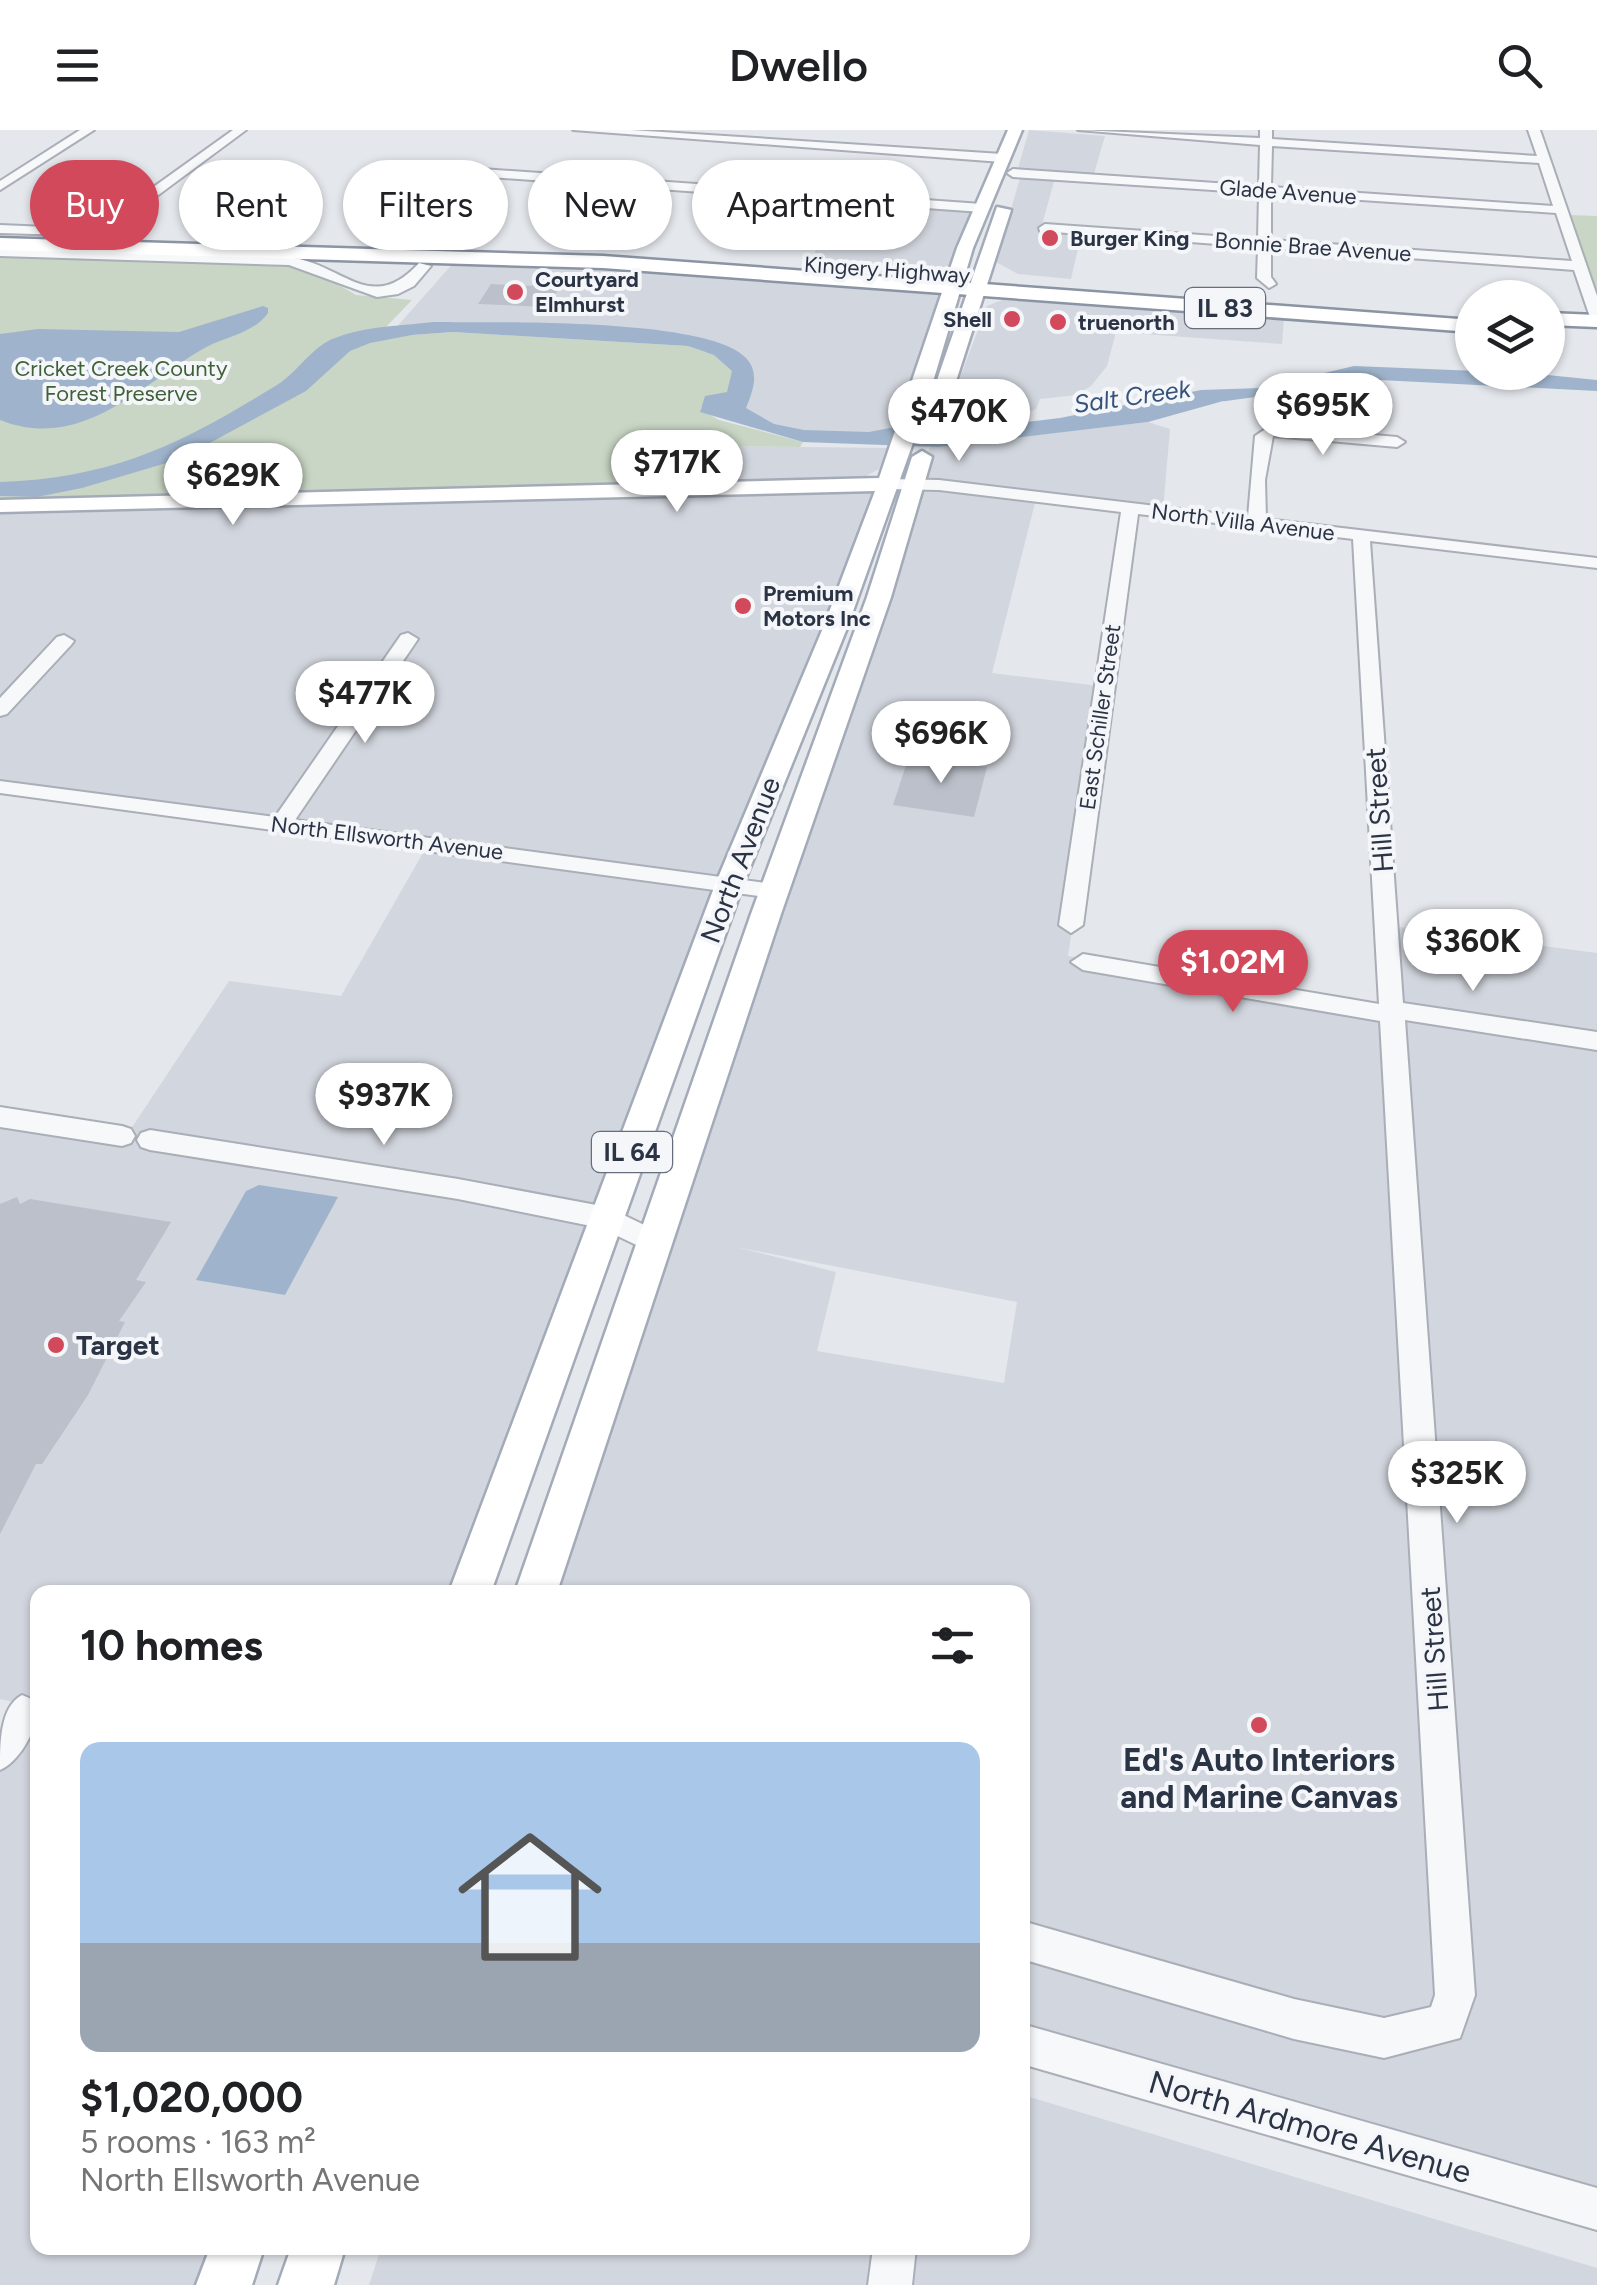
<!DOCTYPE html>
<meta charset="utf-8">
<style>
body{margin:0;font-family:Figtree,sans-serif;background:#f6f6f6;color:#202124;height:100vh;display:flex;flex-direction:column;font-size:38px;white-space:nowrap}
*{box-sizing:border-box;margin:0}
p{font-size:32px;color:#757577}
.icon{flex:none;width:55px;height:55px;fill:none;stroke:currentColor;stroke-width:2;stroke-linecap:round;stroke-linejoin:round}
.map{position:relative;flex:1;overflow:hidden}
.drawer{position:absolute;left:30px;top:1455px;width:1000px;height:670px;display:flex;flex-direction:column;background:#fff;border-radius:20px;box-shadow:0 2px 8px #0004}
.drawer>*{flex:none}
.guide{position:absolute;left:30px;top:30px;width:1000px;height:90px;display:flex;gap:20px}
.controls{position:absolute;left:1455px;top:150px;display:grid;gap:20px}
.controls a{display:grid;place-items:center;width:110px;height:110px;border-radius:50%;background:#fff;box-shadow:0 2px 8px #0004;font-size:50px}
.price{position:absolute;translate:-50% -85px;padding:0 22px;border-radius:35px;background:#fff;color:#222;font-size:32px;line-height:65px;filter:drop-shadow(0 2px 5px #0008)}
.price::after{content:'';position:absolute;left:50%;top:60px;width:30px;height:22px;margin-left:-15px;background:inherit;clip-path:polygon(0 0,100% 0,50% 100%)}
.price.selected{background:#d1495b;color:#fff}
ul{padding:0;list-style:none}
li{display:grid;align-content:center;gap:20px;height:530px;padding:0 50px}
li span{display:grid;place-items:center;height:310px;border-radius:20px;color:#555}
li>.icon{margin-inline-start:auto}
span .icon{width:180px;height:180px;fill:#fffc;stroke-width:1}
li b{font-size:42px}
h2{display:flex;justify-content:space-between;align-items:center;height:120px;padding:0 50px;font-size:42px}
.chip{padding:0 35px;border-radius:45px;background:#fff;box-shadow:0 2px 8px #0004;font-size:35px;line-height:90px}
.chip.selected{background:#d1495b;color:#fff}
header{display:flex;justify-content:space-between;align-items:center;height:130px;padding:0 50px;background:#fff;font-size:45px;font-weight:600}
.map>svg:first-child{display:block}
.built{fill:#d2d6de;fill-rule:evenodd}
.green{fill:#c9d6c5}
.water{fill:#9fb4cc}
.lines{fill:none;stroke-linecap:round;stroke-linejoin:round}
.stream{stroke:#9fb4cc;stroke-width:2.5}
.building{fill:#bbc0ca}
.minor-casing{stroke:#a9aeb7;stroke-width:4}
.major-casing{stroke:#a3abb8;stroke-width:5}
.highway-casing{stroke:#8b94a3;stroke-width:5}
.minor{fill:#f7f8fa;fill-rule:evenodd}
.major{fill:#fff;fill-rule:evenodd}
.highway{fill:#fff;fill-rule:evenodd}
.poi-dot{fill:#d1495b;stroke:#f4f6f9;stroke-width:4}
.labels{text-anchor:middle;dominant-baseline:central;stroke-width:8;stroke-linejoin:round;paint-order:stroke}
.far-street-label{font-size:22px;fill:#2b3445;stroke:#f4f6f9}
.far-poi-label{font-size:22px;font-weight:bold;fill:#2b3445;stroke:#f4f6f9;text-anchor:start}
.far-park-label{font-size:22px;fill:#3f6138;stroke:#f4f6f9}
.shield{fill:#f4f6f9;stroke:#676e7b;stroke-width:2.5}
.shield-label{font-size:25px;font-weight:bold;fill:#2b3445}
.far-water-label{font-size:25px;font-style:italic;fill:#34527a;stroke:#f4f6f9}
.street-label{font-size:28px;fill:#2b3445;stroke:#f4f6f9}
.poi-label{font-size:28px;font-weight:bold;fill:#2b3445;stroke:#f4f6f9;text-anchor:start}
.near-poi-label{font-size:32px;font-weight:bold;fill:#2b3445;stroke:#f4f6f9}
.near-street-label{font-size:32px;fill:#2b3445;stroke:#f4f6f9}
</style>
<header><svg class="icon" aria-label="menu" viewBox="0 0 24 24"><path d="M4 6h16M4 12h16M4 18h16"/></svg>Dwello<svg class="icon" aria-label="search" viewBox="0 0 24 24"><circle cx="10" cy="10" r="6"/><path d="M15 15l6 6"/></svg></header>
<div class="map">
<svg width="1597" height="2155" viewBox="0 0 1597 2155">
<rect width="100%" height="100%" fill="#e4e7ec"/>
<path class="built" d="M 1029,0 L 1105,6 L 1093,47 L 1017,42 Z
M 1020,48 L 1055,48 L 1040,102 L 1081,106 L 1071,149 L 1018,144 L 996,132 Z
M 891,73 L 973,81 L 951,135 L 937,139 L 811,129 L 826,103 L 874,107 Z
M 473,128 L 947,158 L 901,301 L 821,304 L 780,298 L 742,283 L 699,209 L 394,200 L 456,130 Z
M 1010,167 L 1284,188 L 1282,214 L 1116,202 L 1107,236 L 1091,256 L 1076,265 L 1040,269 L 1036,279 L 1024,285 L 995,283 L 991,292 L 944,290 L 987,176 Z
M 1148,292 L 1170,299 L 1163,380 L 919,351 L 930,317 Z
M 720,316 L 887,318 L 879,339 L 862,348 L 716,353 Z
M 884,355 L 725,752 L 0,654 L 0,377 L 664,366 L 667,362 Z
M 916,357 L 1036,369 L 992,543 L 1108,557 L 1068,826 L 1397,888 L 1392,796 L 1597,823 L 1597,2061 L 1023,1899 L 1022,1462 L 543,1462 ZM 736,1117 L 1017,1172 L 1004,1253 L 817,1221 L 836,1142 Z
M 427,716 L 721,758 L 602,1091 L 461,1462 L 38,1462 L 37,1577 L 0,1569 L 0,991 L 123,1011 L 229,851 L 341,866 Z
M 26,1590 L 38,1593 L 38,2118 L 221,2118 L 207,2155 L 0,2155 L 0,1639 Z
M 1023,1965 L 1597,2138 L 1597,2155 L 369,2155 L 381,2118 L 1022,2118 Z"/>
<path class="green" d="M 1570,85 L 1597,86 L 1597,161 Z
M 0,125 L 289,134 L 322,145 L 356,165 L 412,170 L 386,197 L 412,205 L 453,202 L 688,216 L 714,225 L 732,241 L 728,262 L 705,272 L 700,279 L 719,290 L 803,312 L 800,317 L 720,316 L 716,353 L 0,372 Z"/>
<path class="water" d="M 263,176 L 268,178 L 268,183 C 254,204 222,207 201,220 C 139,257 79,322 0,290 L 0,204 L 38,199 L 179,202 Z
M 433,192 C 494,193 707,187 746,228 C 760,243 753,261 746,278 L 774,294 L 804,300 L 869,302 L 895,297 L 945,302 L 1060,288 L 1201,260 L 1260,258 L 1354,236 L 1527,243 L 1597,250 L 1597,261 L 1380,250 L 1234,268 L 1148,292 L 938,317 L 803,312 L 700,282 L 705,266 L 727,262 L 732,241 L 714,225 L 688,216 L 453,202 L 412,205 L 370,213 L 350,221 L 306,261 L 180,329 L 82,358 L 37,367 L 0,366 L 0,352 C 114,348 181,314 277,255 C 298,242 311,217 335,208 C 365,196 401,196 433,192 Z
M 259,1055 L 338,1067 L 285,1165 L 196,1150 L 246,1061 Z"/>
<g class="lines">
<path class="stream" d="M 1224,270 L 1253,266"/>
</g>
<path class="building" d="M 534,153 L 561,154 L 548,177 L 478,174 L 491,154 L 532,156 Z
M 909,626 L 987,637 L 974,687 L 893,675 Z
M 17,1067 L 20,1074 L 30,1069 L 171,1092 L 136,1150 L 146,1152 L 119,1191 L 125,1192 L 88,1265 L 42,1334 L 36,1334 L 0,1404 L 0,1074 Z"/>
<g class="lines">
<g class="minor-casing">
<path id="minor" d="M 80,0 L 94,0 L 0,60 L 0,51 Z
M 233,0 L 246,0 L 103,106 L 0,103 L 0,95 L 95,99 Z
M 573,0 L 631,0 L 1002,24 L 1008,28 L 1002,32 Z
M 1078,0 L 1260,8 L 1260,0 L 1272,0 L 1272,9 L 1537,26 L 1528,0 L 1540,0 L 1597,166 L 1597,191 L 1590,187 L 1574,140 L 1271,118 L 1271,147 L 1276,154 L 1269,158 L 1257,148 L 1258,117 L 1040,101 L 1039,98 L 1045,94 L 1258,109 L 1259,63 L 1013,47 L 1007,43 L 1013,39 L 1259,56 L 1260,15 ZM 1272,16 L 1539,33 L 1553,76 L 1271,57 ZM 1271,64 L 1556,83 L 1572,131 L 1271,110 Z
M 396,33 L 982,74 L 988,78 L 982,82 L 392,40 Z
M 0,118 C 95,121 193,118 287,127 C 342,132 370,187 419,133 L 431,136 L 414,156 L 398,164 L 377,167 L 289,135 L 0,126 Z
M 1270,296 L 1397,307 L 1405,312 L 1397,317 L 1273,306 L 1265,350 L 1266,389 L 1597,428 L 1597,438 L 1370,411 L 1403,873 L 1597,902 L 1597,920 L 1405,890 L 1475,1865 L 1460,1908 L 1384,1928 L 1294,1909 L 1022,1829 L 1022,1791 L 1294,1869 L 1384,1888 L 1431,1877 L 1435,1865 L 1380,891 L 1083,840 L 1071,832 L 1083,824 L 1379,874 L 1353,409 L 1138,384 L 1083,795 L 1071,803 L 1059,795 L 1121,382 L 939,360 L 888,359 L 880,354 L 888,349 L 939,350 L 1248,387 L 1255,306 Z
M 408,503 L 418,509 L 295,690 L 774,754 L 785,761 L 782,766 L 774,768 L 0,663 L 0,651 L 275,687 L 401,505 Z
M 64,505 L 74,511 L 71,515 L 7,584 L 0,586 L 0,568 L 57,507 Z
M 0,977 L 122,996 L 131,999 L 135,1006 L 131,1013 L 122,1016 L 0,997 Z
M 150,1000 L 458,1049 L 607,1077 L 665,1105 L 669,1113 L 665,1121 L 655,1124 L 601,1098 L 458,1069 L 150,1020 L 141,1017 L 137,1010 L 141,1003 Z
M 22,1565 L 34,1570 C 43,1592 21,1631 0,1640 C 0,1612 0,1577 22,1565 Z
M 1022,1894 L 1597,2058 L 1597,2100 L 1022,1934 Z
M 873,2118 L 916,2118 L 912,2155 L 868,2155 Z"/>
</g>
<g class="major-casing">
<path id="major" d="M 1008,0 L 1022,0 L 973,118 L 924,282 L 847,498 L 743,755 L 491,1462 L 449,1462 L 715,755 L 823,498 L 875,361 L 0,382 L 0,370 L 879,348 L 957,118 Z
M 997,77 L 1011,80 L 949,273 L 939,279 L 932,277 L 929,273 Z
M 922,321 L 932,327 L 891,467 L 781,784 L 557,1462 L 515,1462 L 751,784 L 867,467 L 912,327 Z
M 210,2118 L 264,2118 L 252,2155 L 196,2155 Z
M 291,2118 L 345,2118 L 334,2155 L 278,2155 Z"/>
</g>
<g class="highway-casing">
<path id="highway" d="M 0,108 L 603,126 L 1472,190 L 1472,202 L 603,138 L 0,120 Z
M 1548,183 L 1597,185 L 1597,197 L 1548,195 Z"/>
</g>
<use href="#minor" class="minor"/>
<use href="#major" class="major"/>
<use href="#highway" class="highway"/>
</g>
<g class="poi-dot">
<circle cx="1050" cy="108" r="10"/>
<circle cx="515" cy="162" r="10"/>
<circle cx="1012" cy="189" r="10"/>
<circle cx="1058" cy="192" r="10"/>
<circle cx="743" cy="476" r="10"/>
<circle cx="56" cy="1215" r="10"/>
<circle cx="1259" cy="1595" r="10"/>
</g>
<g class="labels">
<g class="far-street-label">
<text transform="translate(1288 62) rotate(4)">Glade Avenue</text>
<text transform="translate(1313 117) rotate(4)">Bonnie Brae Avenue</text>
<text transform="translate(887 140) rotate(4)">Kingery Highway</text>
<text transform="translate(1243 392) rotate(7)">North Villa Avenue</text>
<text transform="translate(1100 587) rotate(-82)">East Schiller Street</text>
<text transform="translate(387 708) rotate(7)">North Ellsworth Avenue</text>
</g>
<g class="far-poi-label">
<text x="1070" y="108">Burger King</text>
<text x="535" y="149">Courtyard<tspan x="535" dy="25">Elmhurst</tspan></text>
<text x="992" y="189" text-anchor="end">Shell</text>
<text x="1078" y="192">truenorth</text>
<text x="763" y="463">Premium<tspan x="763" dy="25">Motors Inc</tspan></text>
</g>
<g class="far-park-label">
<text x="121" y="238">Cricket Creek County<tspan x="121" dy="25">Forest Preserve</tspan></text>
</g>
<g class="shield">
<rect x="1185" y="158" width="80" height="40" rx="8"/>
<rect x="592" y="1002" width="80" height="40" rx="8"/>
</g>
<g class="shield-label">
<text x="1225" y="178">IL 83</text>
<text x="632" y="1022">IL 64</text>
</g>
<g class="far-water-label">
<text transform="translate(1132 266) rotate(-8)">Salt Creek</text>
</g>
<g class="street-label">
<text transform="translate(1379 680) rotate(-94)">Hill Street</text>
<text transform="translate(740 730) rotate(-69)">North Avenue</text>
<text transform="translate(1434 1519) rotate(-94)">Hill Street</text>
</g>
<g class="poi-label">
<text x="76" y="1215">Target</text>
</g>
<g class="near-poi-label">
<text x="1259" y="1630">Ed's Auto Interiors<tspan x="1259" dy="37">and Marine Canvas</tspan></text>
</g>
<g class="near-street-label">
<text transform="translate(1310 1997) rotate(16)">North Ardmore Avenue</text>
</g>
</g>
</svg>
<div class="controls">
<a><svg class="icon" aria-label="layers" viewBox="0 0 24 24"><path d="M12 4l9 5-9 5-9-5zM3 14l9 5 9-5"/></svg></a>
</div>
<b class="price" style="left:1323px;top:328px">$695K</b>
<b class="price" style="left:959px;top:334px">$470K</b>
<b class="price" style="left:677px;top:385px">$717K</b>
<b class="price" style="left:233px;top:398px">$629K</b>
<b class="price" style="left:365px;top:616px">$477K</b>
<b class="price" style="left:941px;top:656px">$696K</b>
<b class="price" style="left:1473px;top:864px">$360K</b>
<b class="price selected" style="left:1233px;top:885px">$1.02M</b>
<b class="price" style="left:384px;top:1018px">$937K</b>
<b class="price" style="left:1457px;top:1396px">$325K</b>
<div class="guide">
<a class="chip selected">Buy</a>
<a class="chip">Rent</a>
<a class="chip">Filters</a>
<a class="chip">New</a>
<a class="chip">Apartment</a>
</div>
<section class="drawer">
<h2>10 homes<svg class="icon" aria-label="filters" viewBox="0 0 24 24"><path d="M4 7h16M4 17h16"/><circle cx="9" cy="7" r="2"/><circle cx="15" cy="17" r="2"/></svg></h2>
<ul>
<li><span style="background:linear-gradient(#a9c7e8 65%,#9aa5b1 0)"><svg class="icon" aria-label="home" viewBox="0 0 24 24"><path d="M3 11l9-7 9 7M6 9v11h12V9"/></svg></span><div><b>$1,020,000</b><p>5 rooms · 163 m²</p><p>North Ellsworth Avenue</p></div></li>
</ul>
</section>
</div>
